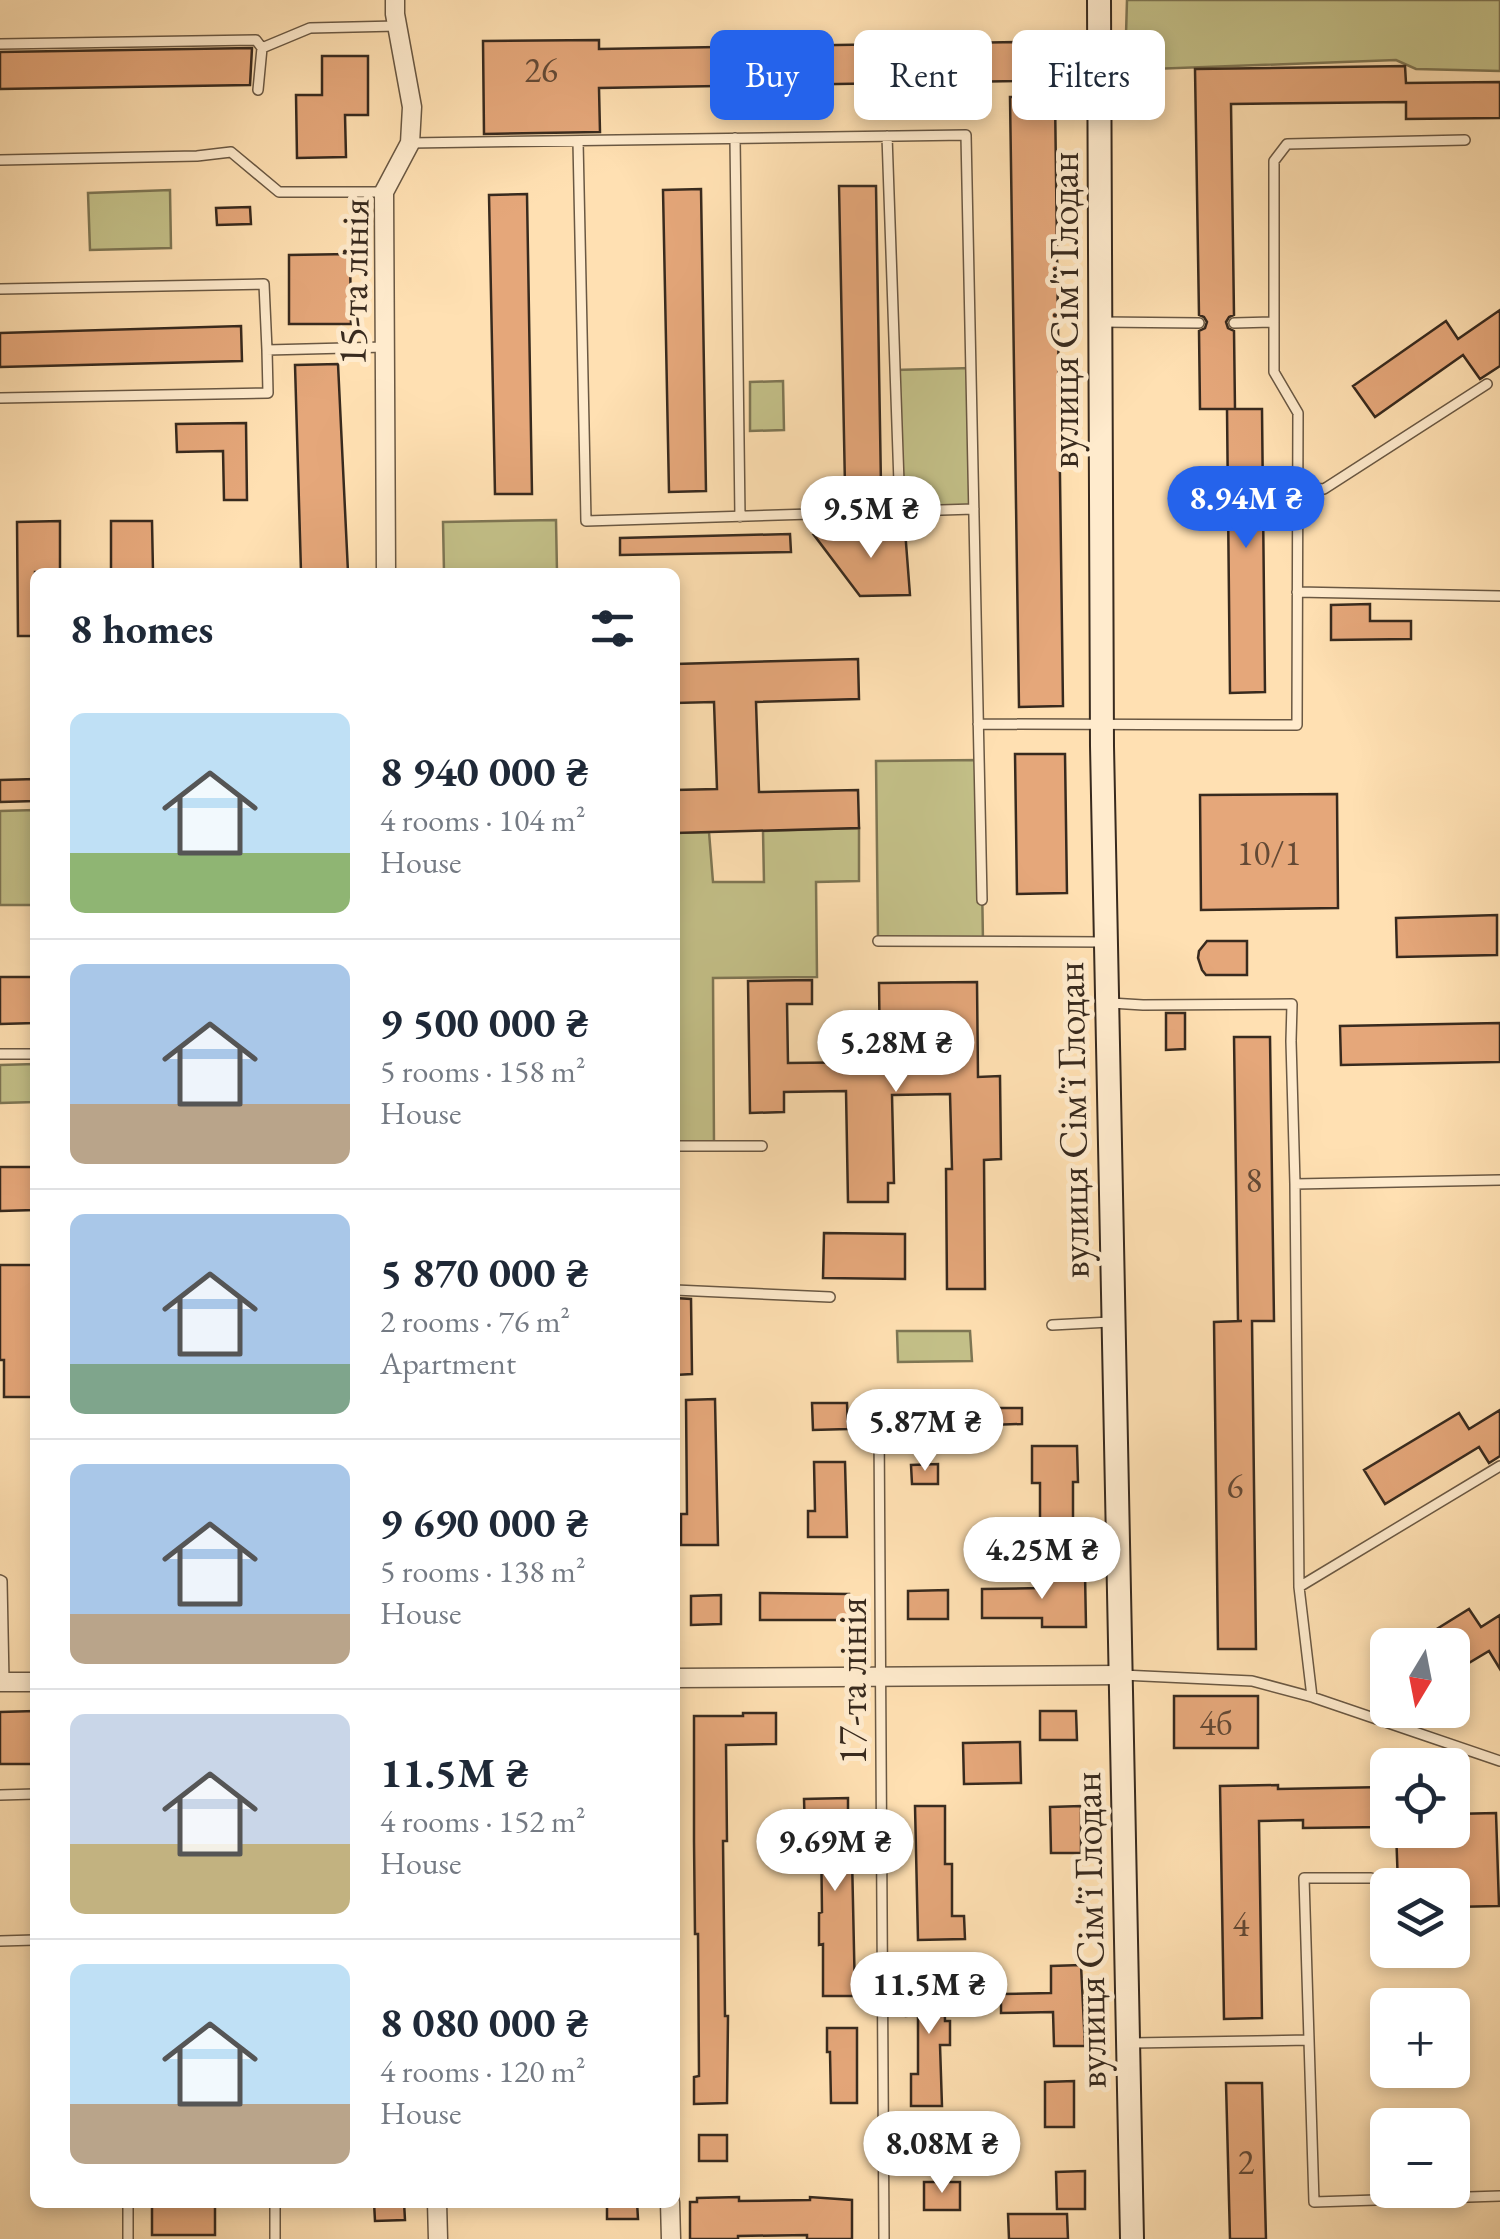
<!DOCTYPE html>
<meta charset="utf-8">
<style>
body{margin:0;font-family:"EB Garamond",serif;background:#f6f6f7;color:#1f2937;height:100vh;display:flex;flex-direction:column;font-size:38px;white-space:nowrap}
*{box-sizing:border-box;margin:0}
p{font-size:32px;color:#747a83}
.icon{flex:none;width:55px;height:55px;fill:none;stroke:currentColor;stroke-width:2;stroke-linecap:round;stroke-linejoin:round}
.map{position:relative;flex:1;overflow:hidden}
.side{position:absolute;left:30px;top:568px;width:650px;height:1640px;display:flex;flex-direction:column;background:#fff;border-radius:15px;box-shadow:0 5px 15px #0003}
.side>*{flex:none}
.top-card{position:absolute;left:710px;top:30px;width:640px;height:90px;display:flex;gap:20px}
.needle{width:65px;rotate:190deg}
.controls{position:absolute;left:1370px;top:1628px;display:grid;gap:20px}
.controls a{display:grid;place-items:center;width:100px;height:100px;border-radius:15px;background:#fff;box-shadow:0 5px 15px #0003;font-size:50px}
.price{position:absolute;translate:-50% -85px;padding:0 22px;border-radius:35px;background:#fff;color:#222;font-size:32px;line-height:65px;filter:drop-shadow(0 2px 5px #0008)}
.price::after{content:'';position:absolute;left:50%;top:60px;width:30px;height:22px;margin-left:-15px;background:inherit;clip-path:polygon(0 0,100% 0,50% 100%)}
.price.on{background:#2563eb;color:#fff}
ul{padding:0;list-style:none}
li{display:flex;align-items:center;gap:30px;height:250px;padding:0 40px}
li+li{border-top:2px solid #e0e1e3}
li span{display:grid;place-items:center;flex:none;width:280px;height:200px;border-radius:15px;color:#555}
li>.icon{margin-inline-start:auto}
span .icon{width:120px;height:120px;fill:#fffc;stroke-width:1}
li b{font-size:42px}
h2{display:flex;justify-content:space-between;align-items:center;height:120px;padding:0 40px;font-size:42px}
.tag{padding:0 35px;border-radius:15px;background:#fff;box-shadow:0 5px 15px #0003;font-size:35px;line-height:90px}
.tag.on{background:#2563eb;color:#fff}
.map>svg:first-child{display:block}
.green{fill:#c4c189;stroke:#7e7654;stroke-width:2.5}
.building{fill:#e5a77a;stroke:#382a1e;stroke-width:2.5}
.lines{fill:none;stroke-linecap:round;stroke-linejoin:round}
.lane-casing{stroke:#6a5843;stroke-width:12}
.street-casing{stroke:#6a5843;stroke-width:21}
.secondary-casing{stroke:#382a1e;stroke-width:26}
.lane{stroke:#ffebcd;stroke-width:9}
.street{stroke:#ffebcd;stroke-width:18}
.secondary{stroke:#ffebcd;stroke-width:22}
.labels{text-anchor:middle;dominant-baseline:central;stroke-width:10;stroke-linejoin:round;paint-order:stroke}
.number-label{font-size:35px;fill:#634935}
.street-label{font-size:40px;fill:#382a1e;stroke:#ffebcd}
</style>
<div class="map">
<svg width="1500" height="2239" viewBox="0 0 1500 2239">
<rect width="100%" height="100%" fill="#ffe0b2"/>
<filter id="stains"><feTurbulence type="fractalNoise" baseFrequency=".002" numOctaves="4"/><feColorMatrix values="0 0 0 0 .2 0 0 0 0 .09 0 0 0 0 .02 0 0 0 .5 -.17"/></filter>
<radialGradient id="worn" r=".72"><stop offset=".6" stop-color="#630" stop-opacity="0"/><stop offset="1" stop-color="#630" stop-opacity=".3"/></radialGradient>
<path class="green" d="M 1127,0 L 1500,0 L 1500,71 L 1416,69 L 1396,60 L 1125,70 Z
M 170,190 L 171,248 L 90,250 L 88,193 Z
M 971,368 L 974,509 L 900,512 L 895,370 Z
M 783,381 L 784,430 L 750,431 L 750,382 Z
M 556,520 L 557,572 L 444,572 L 443,522 Z
M 980,760 L 983,942 L 878,941 L 876,761 Z
M 35,810 L 35,905 L 0,905 L 0,811 Z
M 859,828 L 859,881 L 816,882 L 817,977 L 713,978 L 714,1144 L 675,1144 L 675,833 L 709,832 L 713,882 L 764,882 L 763,831 Z
M 35,1064 L 35,1102 L 0,1103 L 0,1065 Z
M 897,1331 L 970,1331 L 972,1361 L 898,1362 Z"/>
<path class="building" d="M 599,40 L 599,49 L 1019,42 L 1020,81 L 599,88 L 600,132 L 484,134 L 483,41 Z
M 252,48 L 250,85 L 0,89 L 0,52 Z
M 322,56 L 368,56 L 368,115 L 345,115 L 346,157 L 297,158 L 296,95 L 322,95 Z
M 1405,66 L 1406,83 L 1500,82 L 1500,118 L 1406,119 L 1406,102 L 1231,104 L 1234,315 L 1229,317 L 1226,322 L 1228,328 L 1234,331 L 1235,409 L 1200,409 L 1199,331 L 1205,328 L 1207,322 L 1204,317 L 1199,315 L 1195,69 Z
M 1010,97 L 1055,97 L 1063,706 L 1019,707 Z
M 839,186 L 876,186 L 881,486 L 845,486 Z
M 701,189 L 706,491 L 669,492 L 663,190 Z
M 527,194 L 532,494 L 495,494 L 489,195 Z
M 250,207 L 251,224 L 217,225 L 216,208 Z
M 350,254 L 351,324 L 289,324 L 289,255 Z
M 1500,310 L 1500,366 L 1480,379 L 1463,355 L 1375,417 L 1353,386 L 1446,321 L 1458,339 Z
M 241,326 L 242,361 L 0,367 L 0,333 Z
M 338,364 L 348,572 L 301,572 L 295,365 Z
M 1227,409 L 1262,409 L 1265,692 L 1230,693 Z
M 246,423 L 247,500 L 224,500 L 223,451 L 177,452 L 176,424 Z
M 60,521 L 60,572 L 35,572 L 35,636 L 18,636 L 17,522 Z
M 111,521 L 152,521 L 153,572 L 111,572 Z
M 905,530 L 910,595 L 860,596 L 814,535 Z
M 790,534 L 791,552 L 620,555 L 620,538 Z
M 1370,604 L 1370,621 L 1411,621 L 1411,639 L 1331,640 L 1331,605 Z
M 858,659 L 859,699 L 756,702 L 759,792 L 858,790 L 859,828 L 675,833 L 675,790 L 717,789 L 714,702 L 675,703 L 675,664 Z
M 1015,754 L 1065,754 L 1067,893 L 1017,894 Z
M 35,779 L 35,801 L 0,802 L 0,780 Z
M 1337,794 L 1338,908 L 1201,910 L 1200,795 Z
M 1497,915 L 1497,955 L 1397,957 L 1396,918 Z
M 1207,941 L 1247,941 L 1247,975 L 1206,975 L 1202,970 L 1198,958 L 1199,951 Z
M 0,977 L 35,977 L 35,1023 L 0,1024 Z
M 812,980 L 812,1004 L 787,1004 L 788,1063 L 880,1062 L 879,983 L 977,982 L 978,1077 L 1000,1076 L 1001,1159 L 984,1160 L 985,1289 L 947,1289 L 946,1169 L 952,1169 L 950,1094 L 892,1095 L 894,1183 L 888,1183 L 888,1202 L 848,1202 L 846,1091 L 784,1092 L 784,1112 L 750,1113 L 748,981 Z
M 1166,1013 L 1185,1013 L 1185,1049 L 1166,1050 Z
M 1500,1023 L 1500,1062 L 1341,1065 L 1340,1026 Z
M 1234,1037 L 1270,1037 L 1274,1321 L 1252,1321 L 1256,1649 L 1218,1649 L 1214,1322 L 1242,1321 L 1238,1321 Z
M 0,1167 L 35,1167 L 35,1210 L 0,1211 Z
M 824,1233 L 905,1234 L 905,1279 L 823,1278 Z
M 0,1265 L 35,1265 L 35,1397 L 4,1397 L 4,1360 L 0,1360 Z
M 675,1298 L 691,1299 L 692,1374 L 675,1375 Z
M 715,1399 L 718,1545 L 681,1545 L 681,1514 L 687,1514 L 686,1400 Z
M 812,1403 L 847,1403 L 848,1429 L 813,1430 Z
M 988,1408 L 1022,1408 L 1022,1424 L 988,1425 Z
M 1500,1410 L 1500,1456 L 1489,1463 L 1479,1447 L 1385,1504 L 1364,1470 L 1459,1413 L 1469,1429 Z
M 1032,1446 L 1077,1446 L 1078,1482 L 1073,1482 L 1073,1539 L 990,1540 L 990,1522 L 1040,1521 L 1040,1483 L 1032,1483 Z
M 814,1462 L 845,1462 L 847,1537 L 808,1537 L 808,1511 L 815,1511 Z
M 938,1464 L 938,1484 L 912,1484 L 911,1465 Z
M 1085,1573 L 1086,1627 L 1042,1627 L 1042,1618 L 982,1618 L 982,1589 L 1042,1588 L 1041,1574 Z
M 948,1590 L 948,1619 L 908,1619 L 908,1591 Z
M 760,1593 L 849,1594 L 849,1620 L 760,1620 Z
M 721,1595 L 721,1624 L 691,1625 L 691,1596 Z
M 1469,1609 L 1481,1627 L 1500,1615 L 1500,1669 L 1489,1651 L 1452,1673 L 1452,1645 L 1411,1645 Z
M 1174,1696 L 1258,1696 L 1258,1748 L 1174,1748 Z
M 35,1711 L 35,1764 L 0,1764 L 0,1712 Z
M 1040,1711 L 1076,1711 L 1077,1740 L 1040,1740 Z
M 743,1713 L 776,1713 L 776,1744 L 726,1745 L 727,1841 L 723,1841 L 725,2016 L 728,2016 L 727,2103 L 694,2104 L 694,2077 L 699,2076 L 698,1934 L 695,1934 L 694,1841 L 694,1716 L 743,1716 Z
M 1020,1742 L 1021,1783 L 964,1784 L 963,1743 Z
M 1278,1785 L 1278,1789 L 1385,1787 L 1385,1827 L 1303,1828 L 1303,1820 L 1259,1821 L 1262,2018 L 1224,2019 L 1220,1786 Z
M 848,1798 L 848,1857 L 852,1857 L 855,1996 L 823,1996 L 823,1944 L 819,1945 L 819,1913 L 822,1912 L 821,1833 L 805,1833 L 804,1799 Z
M 915,1806 L 945,1806 L 945,1864 L 952,1864 L 952,1916 L 964,1916 L 965,1939 L 918,1940 Z
M 1081,1806 L 1081,1853 L 1051,1853 L 1050,1807 Z
M 1496,1813 L 1499,1906 L 1452,1907 L 1452,1885 L 1398,1885 L 1396,1830 L 1452,1830 L 1452,1814 Z
M 1081,1965 L 1085,2046 L 1054,2046 L 1053,2012 L 1001,2013 L 1001,1994 L 1051,1993 L 1051,1966 Z
M 914,1972 L 944,1972 L 945,2021 L 950,2021 L 950,2045 L 940,2045 L 942,2106 L 911,2106 L 911,2074 L 918,2074 L 918,2015 L 906,2016 L 905,1996 L 914,1996 Z
M 827,2028 L 857,2028 L 857,2103 L 831,2103 L 830,2052 L 827,2052 Z
M 1074,2081 L 1074,2127 L 1045,2127 L 1045,2082 Z
M 1226,2083 L 1262,2083 L 1266,2239 L 1230,2239 Z
M 699,2135 L 727,2135 L 727,2161 L 699,2161 Z
M 1085,2171 L 1085,2209 L 1057,2209 L 1056,2172 Z
M 924,2182 L 960,2182 L 960,2210 L 924,2210 Z
M 739,2197 L 739,2201 L 810,2200 L 810,2197 L 852,2200 L 852,2239 L 807,2239 L 807,2235 L 738,2236 L 738,2239 L 690,2239 L 690,2202 L 697,2202 L 697,2198 Z
M 152,2202 L 215,2202 L 215,2235 L 152,2235 Z
M 374,2202 L 404,2202 L 405,2220 L 375,2221 Z
M 607,2202 L 637,2202 L 638,2219 L 607,2219 Z
M 1008,2214 L 1067,2214 L 1068,2239 L 1009,2239 Z"/>
<g class="lines">
<g class="lane-casing">
<path id="lane" d="M 0,44 L 256,40 L 262,48
M 258,90 L 262,48 L 310,28 L 397,26
M 887,136 L 900,512
M 735,138 L 740,517
M 578,141 L 586,521 L 974,509
M 410,143 L 966,135 L 982,900
M 0,160 L 197,156 L 231,152 L 279,192 L 384,192
M 0,289 L 264,284 L 267,350
M 1101,322 L 1199,323
M 1234,323 L 1274,322
M 0,398 L 268,393 L 267,350 L 385,347
M 1298,487 L 1324,489 L 1487,384
M 1297,592 L 1500,596
M 978,724 L 1297,725 L 1298,413 L 1274,372 L 1274,161 L 1287,144 L 1465,140
M 878,941 L 1103,942
M 1111,1003 L 1143,1005 L 1292,1004 L 1291,1041 L 1295,1184 L 1500,1180
M 0,1054 L 35,1054
M 675,1146 L 762,1146
M 1295,1184 L 1299,1587 L 1312,1697
M 675,1290 L 830,1297
M 1052,1325 L 1110,1322
M 879,1422 L 884,2239
M 0,1580 L 2,1581 L 4,1681
M 1299,1587 L 1500,1466
M 1122,1675 L 1252,1681 L 1312,1697 L 1500,1761
M 0,1795 L 35,1794
M 1371,1878 L 1304,1878 L 1314,2202 L 1500,2196
M 0,1941 L 35,1940
M 1132,2043 L 1309,2040
M 128,2202 L 128,2239
M 275,2239 L 275,2202"/>
</g>
<g class="street-casing">
<path id="street" d="M 386,572 L 384,192 L 410,143 L 412,107 L 395,14 L 395,0
M 675,1678 L 1120,1675
M 0,1682 L 35,1682
M 437,2202 L 438,2239
M 670,2202 L 671,2239"/>
</g>
<g class="secondary-casing">
<path id="secondary" d="M 1099,0 L 1102,746 L 1132,2239"/>
</g>
<use href="#lane" class="lane"/>
<use href="#street" class="street"/>
<use href="#secondary" class="secondary"/>
</g>
<g class="labels">
<g class="number-label">
<text x="541" y="69">26</text>
<text x="1269" y="852">10/1</text>
<text x="1254" y="1179">8</text>
<text x="1235" y="1485">6</text>
<text x="1216" y="1722">4б</text>
<text x="1241" y="1923">4</text>
<text x="1246" y="2161">2</text>
</g>
<g class="street-label">
<text transform="translate(353 282) rotate(-89)">15-та лінія</text>
<text transform="translate(1064 310) rotate(-90)">вулиця Сім'ї Глодан</text>
<text transform="translate(1072 1120) rotate(-91)">вулиця Сім'ї Глодан</text>
<text transform="translate(852 1681) rotate(-90)">17-та лінія</text>
<text transform="translate(1089 1930) rotate(-91)">вулиця Сім'ї Глодан</text>
</g>
</g>
<rect width="100%" height="100%" filter="url(#stains)"/>
<rect width="100%" height="100%" fill="url(#worn)"/>
</svg>
<div class="controls">
<a><svg class="needle" viewBox="-14 -14 28 28"><path d="M0-13l5 13h-10z" fill="#e53935"/><path d="M0 13l5-13h-10z" fill="#747a83"/></svg></a>
<a><svg class="icon" aria-label="locate" viewBox="0 0 24 24"><circle cx="12" cy="12" r="6"/><path d="M12 2v4M12 18v4M2 12h4M18 12h4"/></svg></a>
<a><svg class="icon" aria-label="layers" viewBox="0 0 24 24"><path d="M12 4l9 5-9 5-9-5zM3 14l9 5 9-5"/></svg></a>
<a>+</a>
<a>−</a>
</div>
<b class="price on" style="left:1246px;top:551px">8.94M ₴</b>
<b class="price" style="left:871px;top:561px">9.5M ₴</b>
<b class="price" style="left:896px;top:1095px">5.28M ₴</b>
<b class="price" style="left:925px;top:1474px">5.87M ₴</b>
<b class="price" style="left:1042px;top:1602px">4.25M ₴</b>
<b class="price" style="left:835px;top:1894px">9.69M ₴</b>
<b class="price" style="left:929px;top:2037px">11.5M ₴</b>
<b class="price" style="left:942px;top:2196px">8.08M ₴</b>
<div class="top-card">
<a class="tag on">Buy</a>
<a class="tag">Rent</a>
<a class="tag">Filters</a>
</div>
<section class="side">
<h2>8 homes<svg class="icon" aria-label="filters" viewBox="0 0 24 24"><path d="M4 7h16M4 17h16"/><circle cx="9" cy="7" r="2"/><circle cx="15" cy="17" r="2"/></svg></h2>
<ul>
<li><span style="background:linear-gradient(#bfe0f5 70%,#8fb573 0)"><svg class="icon" aria-label="home" viewBox="0 0 24 24"><path d="M3 11l9-7 9 7M6 9v11h12V9"/></svg></span><div><b>8 940 000 ₴</b><p>4 rooms · 104 m²</p><p>House</p></div></li>
<li><span style="background:linear-gradient(#a9c7e8 70%,#b9a48a 0)"><svg class="icon" aria-label="home" viewBox="0 0 24 24"><path d="M3 11l9-7 9 7M6 9v11h12V9"/></svg></span><div><b>9 500 000 ₴</b><p>5 rooms · 158 m²</p><p>House</p></div></li>
<li><span style="background:linear-gradient(#a9c7e8 75%,#7fa58c 0)"><svg class="icon" aria-label="home" viewBox="0 0 24 24"><path d="M3 11l9-7 9 7M6 9v11h12V9"/></svg></span><div><b>5 870 000 ₴</b><p>2 rooms · 76 m²</p><p>Apartment</p></div></li>
<li><span style="background:linear-gradient(#a9c7e8 75%,#b9a48a 0)"><svg class="icon" aria-label="home" viewBox="0 0 24 24"><path d="M3 11l9-7 9 7M6 9v11h12V9"/></svg></span><div><b>9 690 000 ₴</b><p>5 rooms · 138 m²</p><p>House</p></div></li>
<li><span style="background:linear-gradient(#c9d6e8 65%,#c2b280 0)"><svg class="icon" aria-label="home" viewBox="0 0 24 24"><path d="M3 11l9-7 9 7M6 9v11h12V9"/></svg></span><div><b>11.5M ₴</b><p>4 rooms · 152 m²</p><p>House</p></div></li>
<li><span style="background:linear-gradient(#bfe0f5 70%,#b9a48a 0)"><svg class="icon" aria-label="home" viewBox="0 0 24 24"><path d="M3 11l9-7 9 7M6 9v11h12V9"/></svg></span><div><b>8 080 000 ₴</b><p>4 rooms · 120 m²</p><p>House</p></div></li>
</ul>
</section>
</div>
